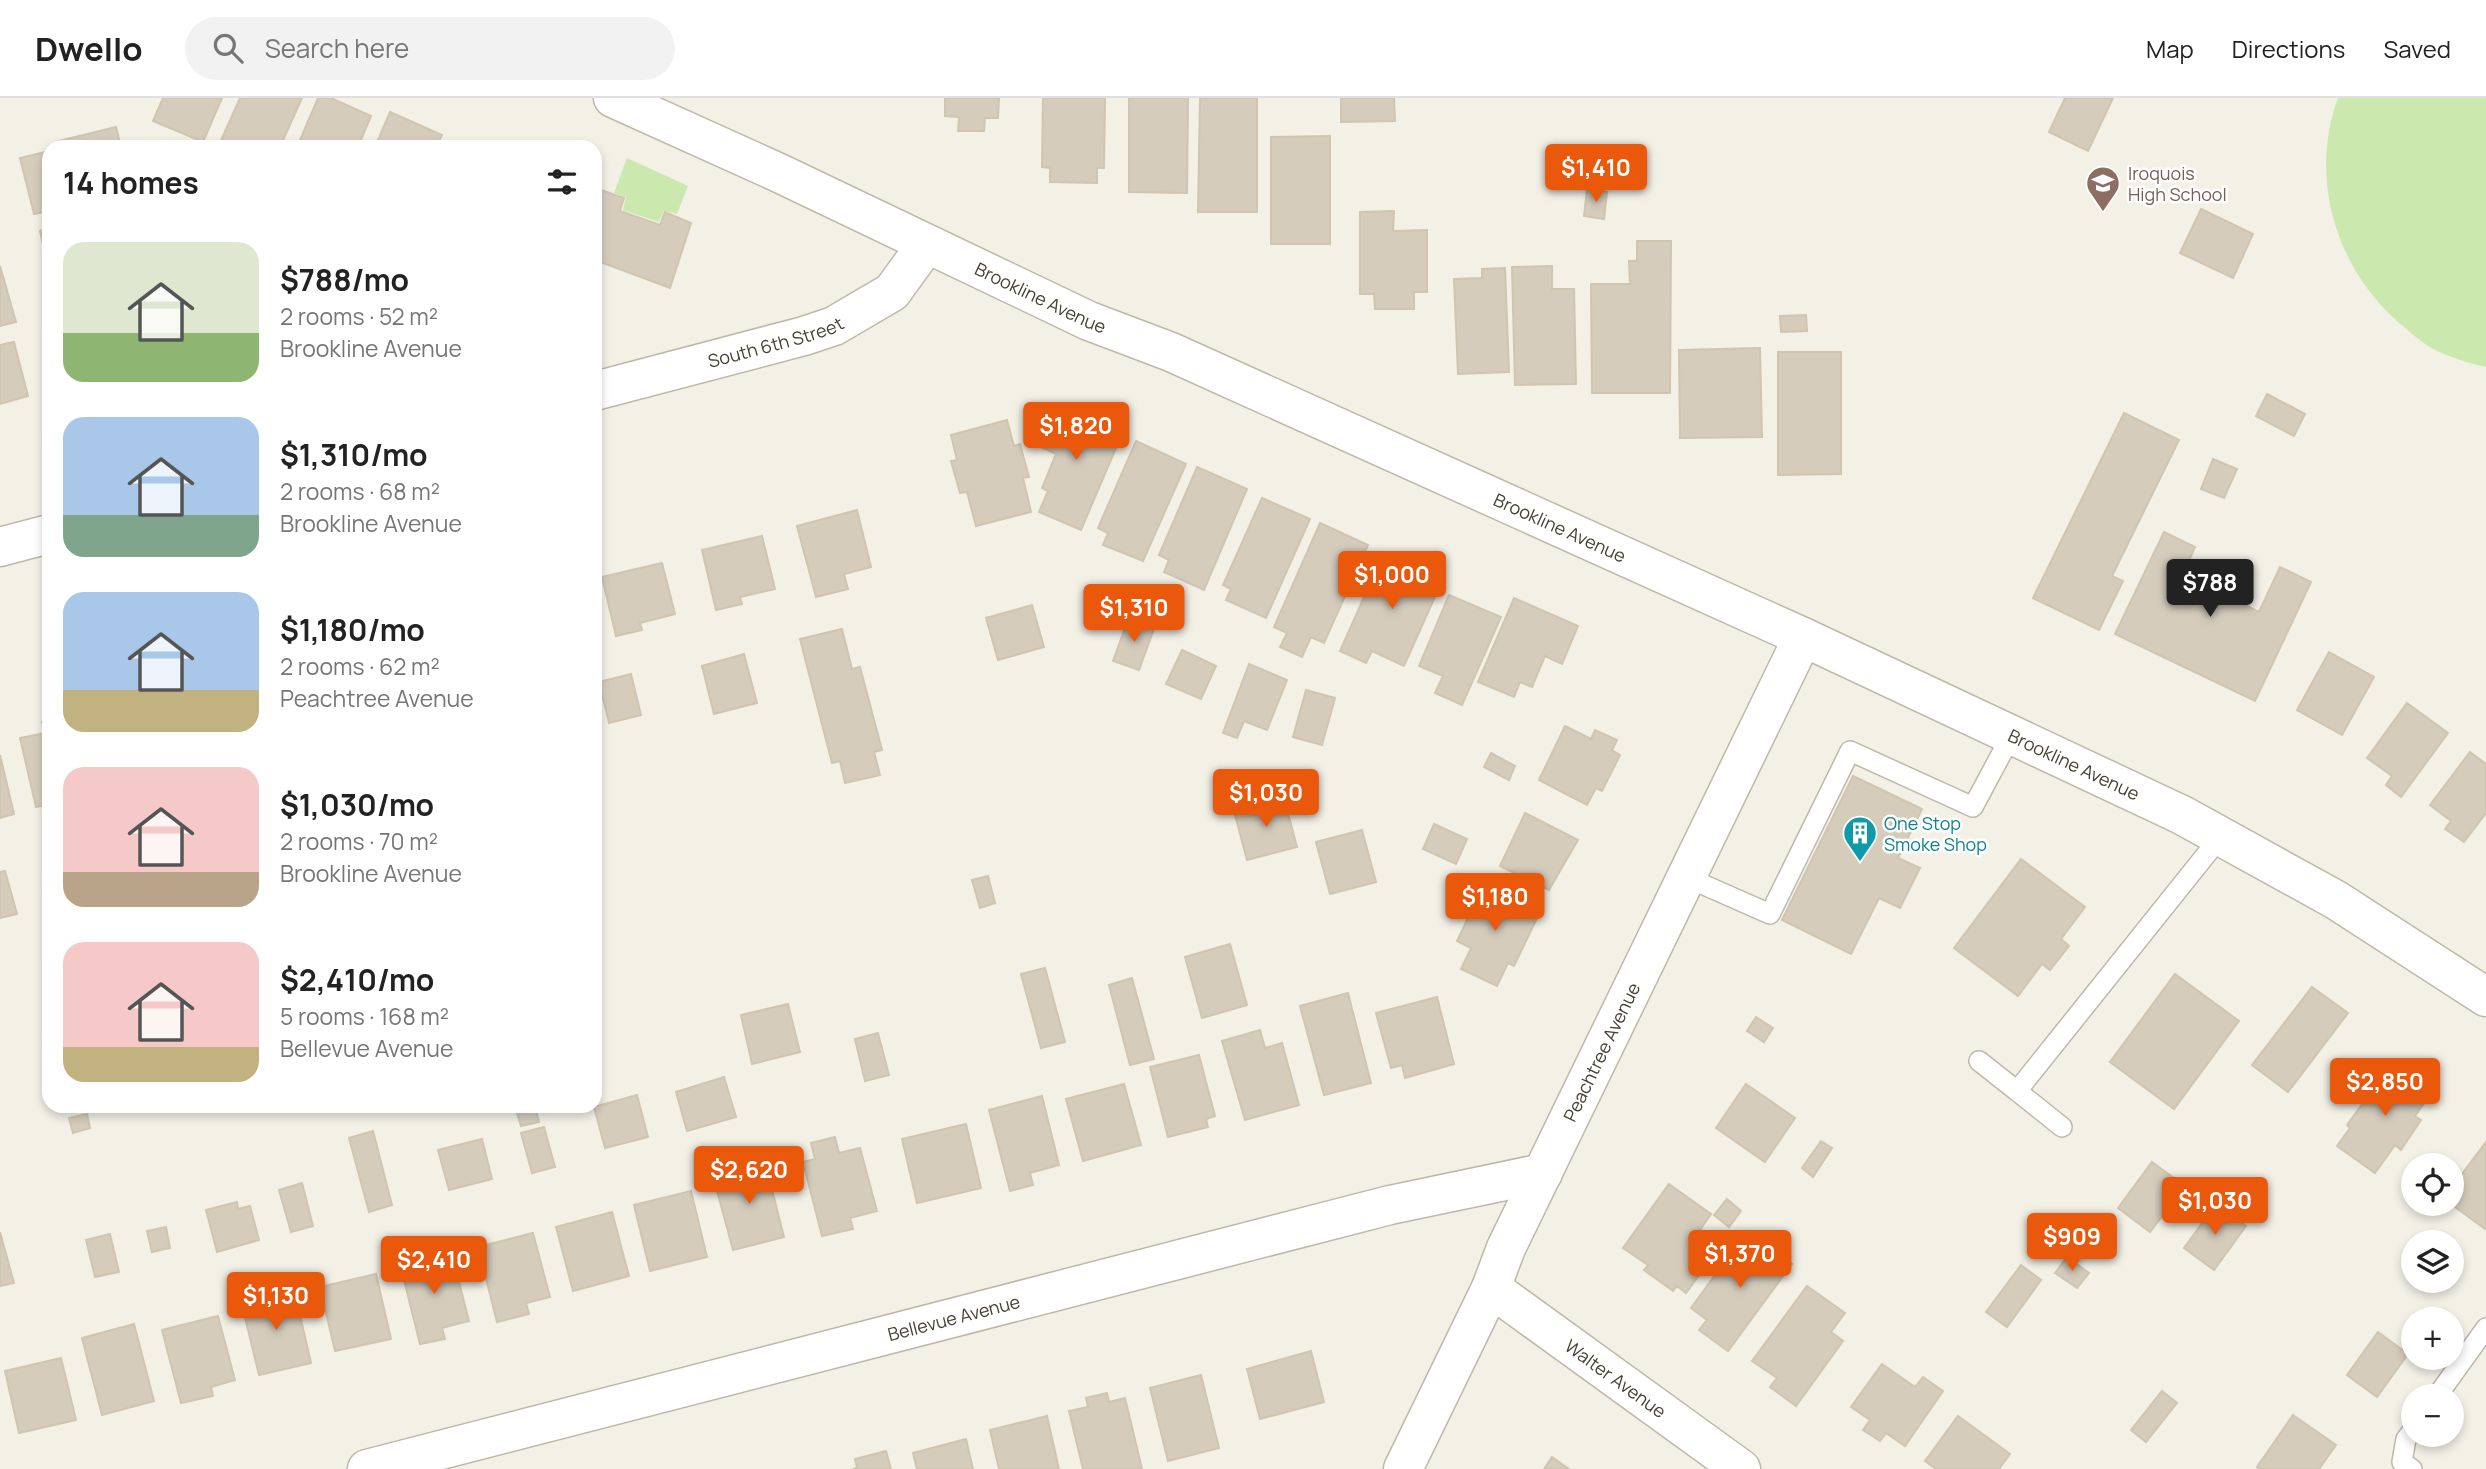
<!DOCTYPE html>
<meta charset="utf-8">
<style>
body{margin:0;font-family:Manrope,sans-serif;background:#f2f2f2;color:#222;height:100vh;display:flex;flex-direction:column;font-size:26px;white-space:nowrap}
*{box-sizing:border-box;margin:0}
p{font-size:23px;color:#767676}
.icon{flex:none;width:38px;height:38px;fill:none;stroke:currentColor;stroke-width:2;stroke-linecap:round;stroke-linejoin:round}
.map{position:relative;flex:1;overflow:hidden}
.drawer{position:absolute;left:42px;top:42px;width:560px;height:973px;display:flex;flex-direction:column;background:#fff;border-radius:21px;box-shadow:0 4px 10px #0003}
.drawer>*{flex:none}
.controls{position:absolute;left:2401px;top:1055px;display:grid;gap:14px}
.controls a{display:grid;place-items:center;width:63px;height:63px;border-radius:50%;background:#fff;box-shadow:0 4px 10px #0003;font-size:35px}
.price{position:absolute;translate:-50% -60px;padding:0 16px;border-radius:7px;background:#ea580c;color:#fff;font-size:23px;line-height:46px;filter:drop-shadow(0 2px 4px #0008)}
.price::after{content:'';position:absolute;left:50%;top:42px;width:21px;height:16px;margin-left:-10px;background:inherit;clip-path:polygon(0 0,100% 0,50% 100%)}
.price.current{background:#222;color:#fff}
ul{padding:0;list-style:none}
li{display:flex;align-items:center;gap:21px;height:175px;padding:0 21px}
li span{display:grid;place-items:center;flex:none;width:196px;height:140px;border-radius:21px;color:#555}
li>.icon{margin-inline-start:auto}
span .icon{width:84px;height:84px;fill:#fffc;stroke-width:1}
li b{font-size:30px}
h2{display:flex;justify-content:space-between;align-items:center;height:84px;padding:0 21px;font-size:30px}
header{display:flex;align-items:center;gap:42px;box-sizing:border-box;height:98px;padding:0 35px;background:#fff;border-bottom:2px solid #e0e0e0}
header strong{font-size:33px}
nav{display:flex;gap:38px;margin-inline-start:auto;font-size:24px}
.search{width:490px;height:63px;background:#f2f2f2;display:flex;align-items:center;gap:18px;box-sizing:border-box;padding:0 24px;border-radius:38px;color:#767676;font-size:26px}
.map>svg:first-child{display:block}
.green{fill:#cbe8af}
.building{fill:#d5ccbc;stroke:#d0c5af;stroke-width:2}
.lines{fill:none;stroke-linecap:round;stroke-linejoin:round}
.lane-casing{stroke:#bfb8a9;stroke-width:22}
.street-casing{stroke:#bfb8a9;stroke-width:41}
.lane{stroke:#fff;stroke-width:19}
.street{stroke:#fff;stroke-width:38}
.labels{text-anchor:middle;dominant-baseline:central;stroke-width:5;stroke-linejoin:round;paint-order:stroke}
.education-label{font-size:18px;fill:#785e54;stroke:#fff;text-anchor:start}
.street-label{font-size:18px;fill:#464136;stroke:#fff}
.culture-label{font-size:18px;fill:#0d838f;stroke:#fff;text-anchor:start}
</style>
<header>
<strong>Dwello</strong>
<div class="search"><svg class="icon" aria-label="search" viewBox="0 0 24 24"><circle cx="10" cy="10" r="6"/><path d="M15 15l6 6"/></svg>Search here</div>
<nav><a>Map</a><a>Directions</a><a>Saved</a></nav>
</header>
<div class="map">
<svg width="2486" height="1371" viewBox="0 0 2486 1371">
<rect width="100%" height="100%" fill="#f3f0e6"/>
<path class="green" d="M 2338,0 L 2486,0 L 2486,269 C 2469,265 2451,260 2435,252 C 2422,245 2409,233 2397,223 C 2335,168 2309,79 2338,0 Z
M 627,60 L 688,88 L 677,116 L 664,113 L 659,124 L 623,112 L 626,99 L 614,95 Z"/>
<path class="building" d="M 163,0 L 222,0 L 203,44 L 153,23 Z
M 240,0 L 302,0 L 280,49 L 218,49 Z
M 318,0 L 331,0 L 371,18 L 358,49 L 297,49 Z
M 945,0 L 999,0 L 998,20 L 985,20 L 984,33 L 958,33 L 959,19 L 945,18 Z
M 1043,0 L 1105,0 L 1104,70 L 1097,70 L 1097,85 L 1050,84 L 1050,70 L 1042,69 Z
M 1129,0 L 1188,0 L 1187,95 L 1129,94 Z
M 1200,0 L 1257,0 L 1257,114 L 1198,114 Z
M 1341,0 L 1394,0 L 1395,23 L 1341,24 Z
M 2065,0 L 2113,0 L 2088,53 L 2049,34 Z
M 390,14 L 442,37 L 436,49 L 375,49 Z
M 116,29 L 121,49 L 61,49 L 59,43 Z
M 1330,38 L 1330,146 L 1271,146 L 1271,39 Z
M 49,53 L 49,113 L 34,116 L 20,60 Z
M 595,90 L 624,100 L 620,113 L 660,127 L 665,114 L 691,125 L 670,190 L 595,162 Z
M 1587,91 L 1607,94 L 1604,121 L 1584,118 Z
M 2201,111 L 2253,136 L 2233,180 L 2180,155 Z
M 1394,113 L 1393,133 L 1427,132 L 1427,194 L 1414,194 L 1414,211 L 1375,211 L 1374,196 L 1360,196 L 1360,114 Z
M 49,130 L 49,154 L 45,155 L 40,133 Z
M 1637,143 L 1671,143 L 1670,295 L 1592,295 L 1591,186 L 1630,186 L 1629,163 L 1637,163 Z
M 0,168 L 16,224 L 0,228 Z
M 1552,168 L 1552,191 L 1574,191 L 1576,286 L 1515,287 L 1512,169 Z
M 1505,170 L 1509,274 L 1458,276 L 1454,181 L 1482,180 L 1482,171 Z
M 1806,217 L 1807,233 L 1781,234 L 1780,218 Z
M 14,244 L 28,298 L 0,306 L 0,247 Z
M 1760,250 L 1762,339 L 1680,340 L 1679,252 Z
M 1778,254 L 1841,254 L 1841,376 L 1778,377 Z
M 2267,296 L 2305,316 L 2294,338 L 2256,318 Z
M 1054,307 L 1074,316 L 1077,307 L 1116,324 L 1112,332 L 1122,336 L 1081,432 L 1039,414 L 1048,393 L 1042,390 L 1056,356 L 1036,347 Z
M 2124,315 L 2179,342 L 2112,478 L 2123,483 L 2099,532 L 2033,500 Z
M 1007,322 L 1014,348 L 1020,346 L 1029,379 L 1023,380 L 1031,414 L 976,428 L 967,394 L 960,395 L 951,363 L 957,362 L 951,337 Z
M 1136,343 L 1186,366 L 1143,463 L 1103,447 L 1108,435 L 1098,430 Z
M 2213,361 L 2237,371 L 2224,400 L 2201,391 Z
M 1197,369 L 1247,391 L 1204,492 L 1164,474 L 1169,462 L 1159,457 Z
M 1262,400 L 1310,421 L 1266,520 L 1226,502 L 1231,491 L 1223,487 Z
M 857,412 L 871,469 L 844,476 L 848,491 L 816,499 L 797,428 Z
M 1320,425 L 1368,447 L 1324,545 L 1311,539 L 1302,559 L 1280,549 L 1287,535 L 1274,529 Z
M 2164,434 L 2195,449 L 2188,465 L 2241,489 L 2235,502 L 2259,514 L 2280,469 L 2311,484 L 2255,603 L 2115,536 Z
M 762,438 L 775,491 L 740,499 L 742,506 L 716,512 L 702,452 Z
M 1384,454 L 1443,481 L 1404,568 L 1372,553 L 1366,565 L 1340,553 Z
M 662,465 L 675,516 L 640,525 L 642,532 L 616,538 L 602,479 Z
M 1449,497 L 1501,519 L 1462,607 L 1435,595 L 1443,578 L 1419,568 Z
M 1514,500 L 1578,528 L 1562,566 L 1545,558 L 1532,589 L 1520,584 L 1514,599 L 1478,584 Z
M 1032,507 L 1044,549 L 998,562 L 986,520 Z
M 1129,519 L 1155,528 L 1139,572 L 1113,563 Z
M 842,531 L 852,571 L 860,569 L 882,652 L 874,654 L 880,677 L 845,685 L 840,663 L 832,665 L 800,541 Z
M 1182,552 L 1216,568 L 1201,601 L 1166,586 Z
M 2329,554 L 2374,579 L 2342,637 L 2297,612 Z
M 744,556 L 757,605 L 714,616 L 702,568 Z
M 1249,566 L 1287,582 L 1267,632 L 1244,623 L 1237,640 L 1223,635 Z
M 631,576 L 641,617 L 609,625 L 599,584 Z
M 1306,592 L 1335,600 L 1322,647 L 1293,639 Z
M 2407,605 L 2448,635 L 2401,699 L 2386,687 L 2392,678 L 2367,660 Z
M 49,622 L 49,706 L 36,709 L 20,640 L 45,635 L 42,624 Z
M 1565,628 L 1591,641 L 1595,632 L 1617,642 L 1612,652 L 1620,657 L 1602,693 L 1596,690 L 1587,707 L 1539,682 Z
M 2470,654 L 2486,666 L 2486,715 L 2464,744 L 2445,731 L 2451,723 L 2430,707 Z
M 1491,655 L 1515,668 L 1509,682 L 1484,669 Z
M 0,657 L 14,716 L 0,720 Z
M 1853,678 L 1922,711 L 1898,760 L 1920,770 L 1900,810 L 1879,800 L 1851,856 L 1782,822 Z
M 1284,700 L 1297,749 L 1247,762 L 1234,713 Z
M 1525,715 L 1578,742 L 1549,792 L 1500,768 Z
M 1434,726 L 1467,741 L 1456,766 L 1423,751 Z
M 1362,732 L 1376,784 L 1330,796 L 1316,744 Z
M 2021,761 L 2085,809 L 2061,841 L 2069,848 L 2050,872 L 2042,866 L 2018,898 L 1954,850 Z
M 5,773 L 17,816 L 0,820 L 0,774 Z
M 988,778 L 995,805 L 980,810 L 972,782 Z
M 1472,782 L 1540,814 L 1514,868 L 1508,865 L 1497,888 L 1461,871 L 1471,850 L 1457,843 L 1477,801 L 1465,796 Z
M 1230,846 L 1247,907 L 1202,920 L 1185,859 Z
M 1045,870 L 1065,944 L 1041,950 L 1021,876 Z
M 2175,876 L 2239,923 L 2174,1011 L 2110,964 Z
M 1132,880 L 1154,961 L 1130,967 L 1109,887 Z
M 2312,889 L 2348,915 L 2288,994 L 2252,967 Z
M 1348,895 L 1371,985 L 1324,997 L 1300,908 Z
M 1437,899 L 1454,966 L 1405,980 L 1402,967 L 1391,970 L 1376,915 Z
M 788,906 L 800,954 L 752,966 L 741,917 Z
M 1756,919 L 1773,930 L 1764,944 L 1747,933 Z
M 1260,932 L 1265,950 L 1282,945 L 1299,1007 L 1245,1022 L 1222,943 Z
M 878,935 L 889,977 L 865,983 L 855,941 Z
M 1199,957 L 1215,1018 L 1206,1021 L 1208,1029 L 1168,1039 L 1150,969 Z
M 2393,964 L 2433,993 L 2415,1018 L 2421,1022 L 2401,1052 L 2395,1047 L 2375,1075 L 2337,1048 L 2350,1030 L 2347,1027 Z
M 724,979 L 736,1019 L 687,1033 L 676,994 Z
M 1124,986 L 1141,1047 L 1083,1063 L 1066,1001 Z
M 1746,986 L 1795,1020 L 1765,1064 L 1716,1030 Z
M 637,997 L 648,1039 L 605,1050 L 594,1009 Z
M 1042,998 L 1059,1067 L 1030,1075 L 1033,1087 L 1010,1093 L 989,1012 Z
M 535,1008 L 539,1024 L 521,1028 L 516,1012 Z
M 87,1016 L 90,1030 L 73,1035 L 69,1020 Z
M 966,1026 L 981,1090 L 917,1105 L 902,1041 Z
M 544,1029 L 555,1069 L 532,1075 L 521,1035 Z
M 373,1033 L 392,1107 L 369,1114 L 349,1040 Z
M 835,1039 L 839,1055 L 860,1050 L 877,1113 L 850,1120 L 853,1131 L 822,1138 L 803,1064 L 815,1061 L 811,1045 Z
M 482,1041 L 492,1081 L 449,1092 L 438,1052 Z
M 1821,1043 L 1832,1050 L 1813,1079 L 1802,1070 Z
M 2486,1044 L 2486,1130 L 2485,1131 L 2451,1106 L 2452,1089 Z
M 765,1064 L 784,1139 L 733,1152 L 713,1078 Z
M 2152,1064 L 2185,1088 L 2150,1134 L 2118,1110 Z
M 302,1085 L 313,1128 L 291,1134 L 279,1092 Z
M 1669,1086 L 1711,1116 L 1698,1135 L 1719,1150 L 1686,1195 L 1677,1188 L 1673,1193 L 1644,1172 L 1648,1167 L 1623,1150 Z
M 691,1093 L 707,1159 L 650,1173 L 634,1107 Z
M 1727,1101 L 1741,1113 L 1729,1129 L 1714,1117 Z
M 237,1104 L 238,1111 L 250,1108 L 259,1142 L 217,1154 L 206,1112 Z
M 2216,1106 L 2246,1128 L 2214,1172 L 2184,1150 Z
M 612,1114 L 629,1178 L 573,1193 L 556,1129 Z
M 166,1129 L 170,1150 L 152,1154 L 147,1133 Z
M 1747,1133 L 1792,1166 L 1728,1253 L 1699,1232 L 1707,1222 L 1691,1210 Z
M 0,1134 L 14,1185 L 0,1188 Z
M 533,1135 L 550,1199 L 526,1205 L 529,1216 L 497,1224 L 478,1149 Z
M 110,1136 L 119,1174 L 95,1179 L 86,1142 Z
M 451,1153 L 469,1223 L 442,1230 L 445,1241 L 420,1246 L 400,1166 Z
M 2067,1159 L 2089,1175 L 2077,1190 L 2055,1175 Z
M 2021,1167 L 2041,1182 L 2007,1229 L 1986,1214 Z
M 376,1176 L 391,1241 L 335,1253 L 320,1189 Z
M 1807,1188 L 1845,1215 L 1831,1234 L 1843,1243 L 1796,1308 L 1770,1289 L 1777,1280 L 1752,1263 Z
M 294,1191 L 311,1265 L 259,1277 L 241,1203 Z
M 218,1218 L 235,1282 L 211,1289 L 213,1298 L 181,1305 L 162,1232 Z
M 134,1226 L 154,1303 L 102,1317 L 82,1240 Z
M 2378,1234 L 2408,1256 L 2377,1299 L 2347,1277 Z
M 1311,1253 L 1324,1304 L 1260,1321 L 1247,1271 Z
M 61,1260 L 76,1322 L 19,1335 L 5,1273 Z
M 1882,1266 L 1915,1289 L 1923,1279 L 1943,1293 L 1905,1348 L 1886,1335 L 1880,1343 L 1863,1332 L 1870,1322 L 1851,1309 Z
M 1201,1277 L 1219,1350 L 1168,1363 L 1150,1290 Z
M 2162,1293 L 2177,1305 L 2146,1344 L 2131,1332 Z
M 1107,1295 L 1109,1304 L 1125,1300 L 1142,1371 L 1083,1371 L 1069,1313 L 1088,1309 L 1086,1300 Z
M 2293,1317 L 2336,1347 L 2319,1371 L 2260,1371 L 2257,1369 Z
M 1047,1318 L 1059,1371 L 999,1371 L 990,1332 Z
M 1958,1318 L 2010,1356 L 1999,1371 L 1936,1371 L 1925,1363 Z
M 966,1341 L 973,1371 L 917,1371 L 913,1355 Z
M 886,1353 L 891,1371 L 853,1371 L 857,1370 L 855,1361 Z
M 1552,1359 L 1569,1371 L 1544,1371 Z"/>
<g class="lines">
<g class="lane-casing">
<path id="lane" d="M 1686,779 L 1770,816 L 1850,653 L 1973,709 L 2011,638
M 1979,963 L 2017,993
M 2062,1029 L 2017,993 L 2221,738
M 2437,1298 L 2486,1230
M 2412,1371 L 2402,1364 L 2406,1341 L 2413,1332"/>
</g>
<g class="street-casing">
<g id="street">
<path id="s1" d="M 613,0 L 777,74 L 1089,223 L 1171,254 L 1803,539 L 2182,717 L 2336,802 L 2486,899"/>
<path id="s2" d="M 595,293 L 804,238 L 834,228 L 892,194 L 926,147"/>
<path d="M 0,449 L 49,436"/>
<path id="s3" d="M 1491,1190 L 1741,1371"/>
<path id="s4" d="M 367,1371 L 1390,1107 L 1543,1075"/>
<path id="s5" d="M 1403,1371 L 1491,1190 L 1506,1150 L 1803,539"/>
</g>
</g>
<use href="#lane" class="lane"/>
<use href="#street" class="street"/>
</g>
<defs>
<g id="school-pin" transform="scale(1.75)"><path d="M0 17L-7.5 6A9.5 9.5 0 1 1 7.5 6Z" fill="#8d6e63" stroke="#fff"/><path d="M0-5L7-2L0 1L-7-2ZM-4 1L0 2.5L4 1V4Q0 6-4 4Z" fill="#fff"/></g>
<g id="building-pin" transform="scale(1.75)"><path d="M0 17L-7.5 6A9.5 9.5 0 1 1 7.5 6Z" fill="#0f9aa8" stroke="#fff"/><path d="M-4-6H4V6H1V3H-1V6H-4ZM-2.5-4.3h1.7v1.8h-1.7ZM.8-4.3h1.7v1.8H.8ZM-2.5-1h1.7V.8h-1.7ZM.8-1h1.7V.8H.8Z" fill="#fff"/></g>
</defs>
<g fill-rule="evenodd">
<use href="#school-pin" x="2103" y="85"/>
<use href="#building-pin" x="1860" y="735"/>
</g>
<g class="labels">
<g class="education-label">
<text x="2128" y="75">Iroquois<tspan x="2128" dy="21">High School</tspan></text>
</g>
<g class="street-label">
<text stroke="none"><textPath href="#s1" startOffset="472">Brookline Avenue</textPath></text>
<text stroke="none"><textPath href="#s2" startOffset="187">South 6th Street</textPath></text>
<text stroke="none"><textPath href="#s1" startOffset="1040">Brookline Avenue</textPath></text>
<text stroke="none"><textPath href="#s1" startOffset="1606">Brookline Avenue</textPath></text>
<text stroke="none"><textPath href="#s5" startOffset="462">Peachtree Avenue</textPath></text>
<text stroke="none"><textPath href="#s4" startOffset="606">Bellevue Avenue</textPath></text>
<text stroke="none"><textPath href="#s3" startOffset="154">Walter Avenue</textPath></text>
</g>
<g class="culture-label">
<text x="1884" y="725">One Stop<tspan x="1884" dy="21">Smoke Shop</tspan></text>
</g>
</g>
</svg>
<div class="controls">
<a><svg class="icon" aria-label="locate" viewBox="0 0 24 24"><circle cx="12" cy="12" r="6"/><path d="M12 2v4M12 18v4M2 12h4M18 12h4"/></svg></a>
<a><svg class="icon" aria-label="layers" viewBox="0 0 24 24"><path d="M12 4l9 5-9 5-9-5zM3 14l9 5 9-5"/></svg></a>
<a>+</a>
<a>−</a>
</div>
<b class="price" style="left:1596px;top:106px">$1,410</b>
<b class="price" style="left:1076px;top:364px">$1,820</b>
<b class="price" style="left:1392px;top:513px">$1,000</b>
<b class="price current" style="left:2210px;top:521px">$788</b>
<b class="price" style="left:1134px;top:546px">$1,310</b>
<b class="price" style="left:1266px;top:731px">$1,030</b>
<b class="price" style="left:1495px;top:835px">$1,180</b>
<b class="price" style="left:2385px;top:1020px">$2,850</b>
<b class="price" style="left:749px;top:1108px">$2,620</b>
<b class="price" style="left:2215px;top:1139px">$1,030</b>
<b class="price" style="left:2072px;top:1175px">$909</b>
<b class="price" style="left:1740px;top:1192px">$1,370</b>
<b class="price" style="left:434px;top:1198px">$2,410</b>
<b class="price" style="left:276px;top:1234px">$1,130</b>
<section class="drawer">
<h2>14 homes<svg class="icon" aria-label="filters" viewBox="0 0 24 24"><path d="M4 7h16M4 17h16"/><circle cx="9" cy="7" r="2"/><circle cx="15" cy="17" r="2"/></svg></h2>
<ul>
<li><span style="background:linear-gradient(#dfe7d0 65%,#8fb573 0)"><svg class="icon" aria-label="home" viewBox="0 0 24 24"><path d="M3 11l9-7 9 7M6 9v11h12V9"/></svg></span><div><b>$788/mo</b><p>2 rooms · 52 m²</p><p>Brookline Avenue</p></div></li>
<li><span style="background:linear-gradient(#a9c7e8 70%,#7fa58c 0)"><svg class="icon" aria-label="home" viewBox="0 0 24 24"><path d="M3 11l9-7 9 7M6 9v11h12V9"/></svg></span><div><b>$1,310/mo</b><p>2 rooms · 68 m²</p><p>Brookline Avenue</p></div></li>
<li><span style="background:linear-gradient(#a9c7e8 70%,#c2b280 0)"><svg class="icon" aria-label="home" viewBox="0 0 24 24"><path d="M3 11l9-7 9 7M6 9v11h12V9"/></svg></span><div><b>$1,180/mo</b><p>2 rooms · 62 m²</p><p>Peachtree Avenue</p></div></li>
<li><span style="background:linear-gradient(#f6c9c9 75%,#b9a48a 0)"><svg class="icon" aria-label="home" viewBox="0 0 24 24"><path d="M3 11l9-7 9 7M6 9v11h12V9"/></svg></span><div><b>$1,030/mo</b><p>2 rooms · 70 m²</p><p>Brookline Avenue</p></div></li>
<li><span style="background:linear-gradient(#f6c9c9 75%,#c2b280 0)"><svg class="icon" aria-label="home" viewBox="0 0 24 24"><path d="M3 11l9-7 9 7M6 9v11h12V9"/></svg></span><div><b>$2,410/mo</b><p>5 rooms · 168 m²</p><p>Bellevue Avenue</p></div></li>
</ul>
</section>
</div>
